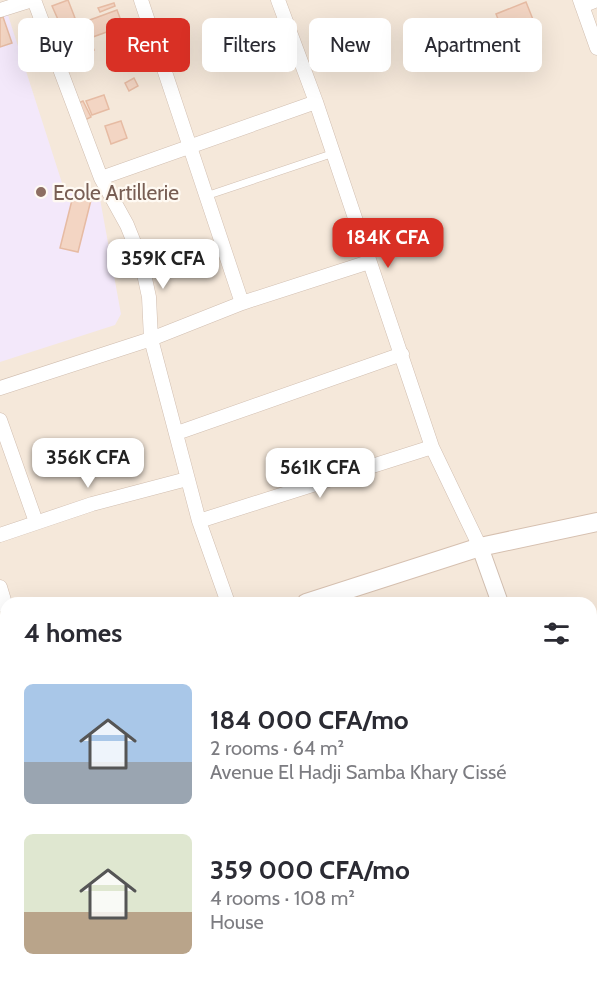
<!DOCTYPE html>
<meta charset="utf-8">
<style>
body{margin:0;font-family:Cabin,sans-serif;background:#f7f7f7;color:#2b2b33;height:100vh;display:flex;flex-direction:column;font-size:22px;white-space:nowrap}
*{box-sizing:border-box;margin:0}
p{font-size:20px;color:#7c7c81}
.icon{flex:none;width:33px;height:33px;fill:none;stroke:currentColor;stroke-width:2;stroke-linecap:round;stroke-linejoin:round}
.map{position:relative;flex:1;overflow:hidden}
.side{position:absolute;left:0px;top:597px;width:597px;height:386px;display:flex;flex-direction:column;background:#fff;border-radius:18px 18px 0 0;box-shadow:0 6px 24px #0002}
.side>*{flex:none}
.top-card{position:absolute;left:18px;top:18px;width:561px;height:54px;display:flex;gap:12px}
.price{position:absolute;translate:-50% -51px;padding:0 14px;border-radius:12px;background:#fff;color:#222;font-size:20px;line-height:39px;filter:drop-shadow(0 2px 3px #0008)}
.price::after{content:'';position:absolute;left:50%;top:36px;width:18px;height:14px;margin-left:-9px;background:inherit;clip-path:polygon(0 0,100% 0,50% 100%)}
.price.on{background:#d93025;color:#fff}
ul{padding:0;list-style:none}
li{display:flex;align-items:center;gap:18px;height:150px;padding:0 24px}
li span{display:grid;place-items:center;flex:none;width:168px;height:120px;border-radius:9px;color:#555}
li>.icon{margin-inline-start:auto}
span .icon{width:72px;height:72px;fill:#fffc;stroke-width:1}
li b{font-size:26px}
h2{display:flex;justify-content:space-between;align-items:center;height:72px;padding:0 24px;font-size:26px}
.tag{padding:0 21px;border-radius:9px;background:#fff;box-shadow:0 6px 24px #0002;font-size:21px;line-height:54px}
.tag.on{background:#d93025;color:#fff}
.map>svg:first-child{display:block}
.residential{fill:#f5e8da;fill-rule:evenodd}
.education{fill:#f3e8fa}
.building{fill:#f3d5c3;stroke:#e6bba3;stroke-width:1.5}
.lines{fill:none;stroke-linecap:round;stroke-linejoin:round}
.service-casing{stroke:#d1beb0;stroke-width:8}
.minor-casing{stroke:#d1beb0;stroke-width:15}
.tertiary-casing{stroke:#d1beb0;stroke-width:18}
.secondary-casing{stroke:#d6c0b0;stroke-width:20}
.service{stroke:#fff;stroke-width:7}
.minor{stroke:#fff;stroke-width:14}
.tertiary{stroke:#fff;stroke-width:16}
.secondary{stroke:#fff;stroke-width:18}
.education-dot{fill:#8d6e63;stroke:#fffaf3;stroke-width:2}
.labels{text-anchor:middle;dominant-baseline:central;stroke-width:4.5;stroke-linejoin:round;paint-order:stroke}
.education-label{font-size:21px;fill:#785e54;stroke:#fffaf3;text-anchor:start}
</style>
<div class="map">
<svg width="597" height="982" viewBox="0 0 597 982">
<rect width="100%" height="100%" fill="#fdf6ec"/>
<path class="residential" d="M 0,0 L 597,0 L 597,982 L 0,982 ZM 6,603 L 591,603 L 591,976 L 6,976 Z"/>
<path class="education" d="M 7,12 L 63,186 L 100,199 L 121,314 L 115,325 L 0,362 L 0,14 Z"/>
<path class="building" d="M 68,0 L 75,18 L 60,24 L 52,6 Z
M 526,2 L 536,27 L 506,39 L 496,14 Z
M 114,3 L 115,6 L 100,12 L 98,8 Z
M 117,10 L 123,26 L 93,37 L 87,21 Z
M 3,17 L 12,43 L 0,47 L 0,18 Z
M 81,23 L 85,36 L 64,42 L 60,29 Z
M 89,38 L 94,50 L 84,54 L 79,42 Z
M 134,78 L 138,86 L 129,91 L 125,83 Z
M 104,95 L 109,109 L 92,115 L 86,101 Z
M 83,101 L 91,117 L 85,120 L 76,104 Z
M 121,121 L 127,138 L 111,144 L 105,126 Z
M 73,196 L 91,200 L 78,252 L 60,248 Z"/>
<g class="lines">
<g class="service-casing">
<path id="service" d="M 206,196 L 334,153"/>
</g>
<g class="minor-casing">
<path id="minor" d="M 34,0 L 101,178 L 127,225 L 141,260 L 149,297 L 151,339 L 199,521 L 228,603
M 141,0 L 242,303
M 278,0 L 316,102 L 432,447 L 480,547
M 580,0 L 597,48
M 582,6 L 597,0
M 0,10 L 32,0
M 101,178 L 316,102
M 0,388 L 151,339 L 242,303 L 369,262
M 0,420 L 36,522
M 177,433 L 402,354
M 199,521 L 432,447
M 0,535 L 92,504 L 187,479
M 0,587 L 6,607
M 0,888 L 6,886
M 121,976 L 123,982
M 319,976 L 320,982
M 456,976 L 458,982
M 253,982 L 269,976"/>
</g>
<g class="tertiary-casing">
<path id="tertiary" d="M 480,547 L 500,603
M 591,861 L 597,877"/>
</g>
<g class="secondary-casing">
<path id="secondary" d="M 306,603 L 480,547 L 597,522
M 0,703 L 6,701"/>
</g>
<use href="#service" class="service"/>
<use href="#minor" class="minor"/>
<use href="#tertiary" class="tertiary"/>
<use href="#secondary" class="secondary"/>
</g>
<circle class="education-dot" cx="41" cy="192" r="6"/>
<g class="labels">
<g class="education-label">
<text x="53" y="192">Ecole Artillerie</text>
</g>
</g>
</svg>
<b class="price on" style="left:388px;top:269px">184K CFA</b>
<b class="price" style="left:163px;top:290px">359K CFA</b>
<b class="price" style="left:88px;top:489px">356K CFA</b>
<b class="price" style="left:320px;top:499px">561K CFA</b>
<div class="top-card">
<a class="tag">Buy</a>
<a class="tag on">Rent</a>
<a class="tag">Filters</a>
<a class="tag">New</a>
<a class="tag">Apartment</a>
</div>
<section class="side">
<h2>4 homes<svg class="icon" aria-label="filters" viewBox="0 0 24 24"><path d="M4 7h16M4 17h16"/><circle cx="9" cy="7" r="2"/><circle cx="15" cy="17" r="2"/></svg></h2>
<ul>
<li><span style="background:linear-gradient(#a9c7e8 65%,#9aa5b1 0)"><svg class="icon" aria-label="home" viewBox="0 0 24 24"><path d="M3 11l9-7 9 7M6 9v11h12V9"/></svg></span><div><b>184 000 CFA/mo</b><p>2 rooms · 64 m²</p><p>Avenue El Hadji Samba Khary Cissé</p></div></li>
<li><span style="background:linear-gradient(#dfe7d0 65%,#b9a48a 0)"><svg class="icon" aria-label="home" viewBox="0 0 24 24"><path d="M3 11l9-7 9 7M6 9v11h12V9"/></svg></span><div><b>359 000 CFA/mo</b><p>4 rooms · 108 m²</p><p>House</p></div></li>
</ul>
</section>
</div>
